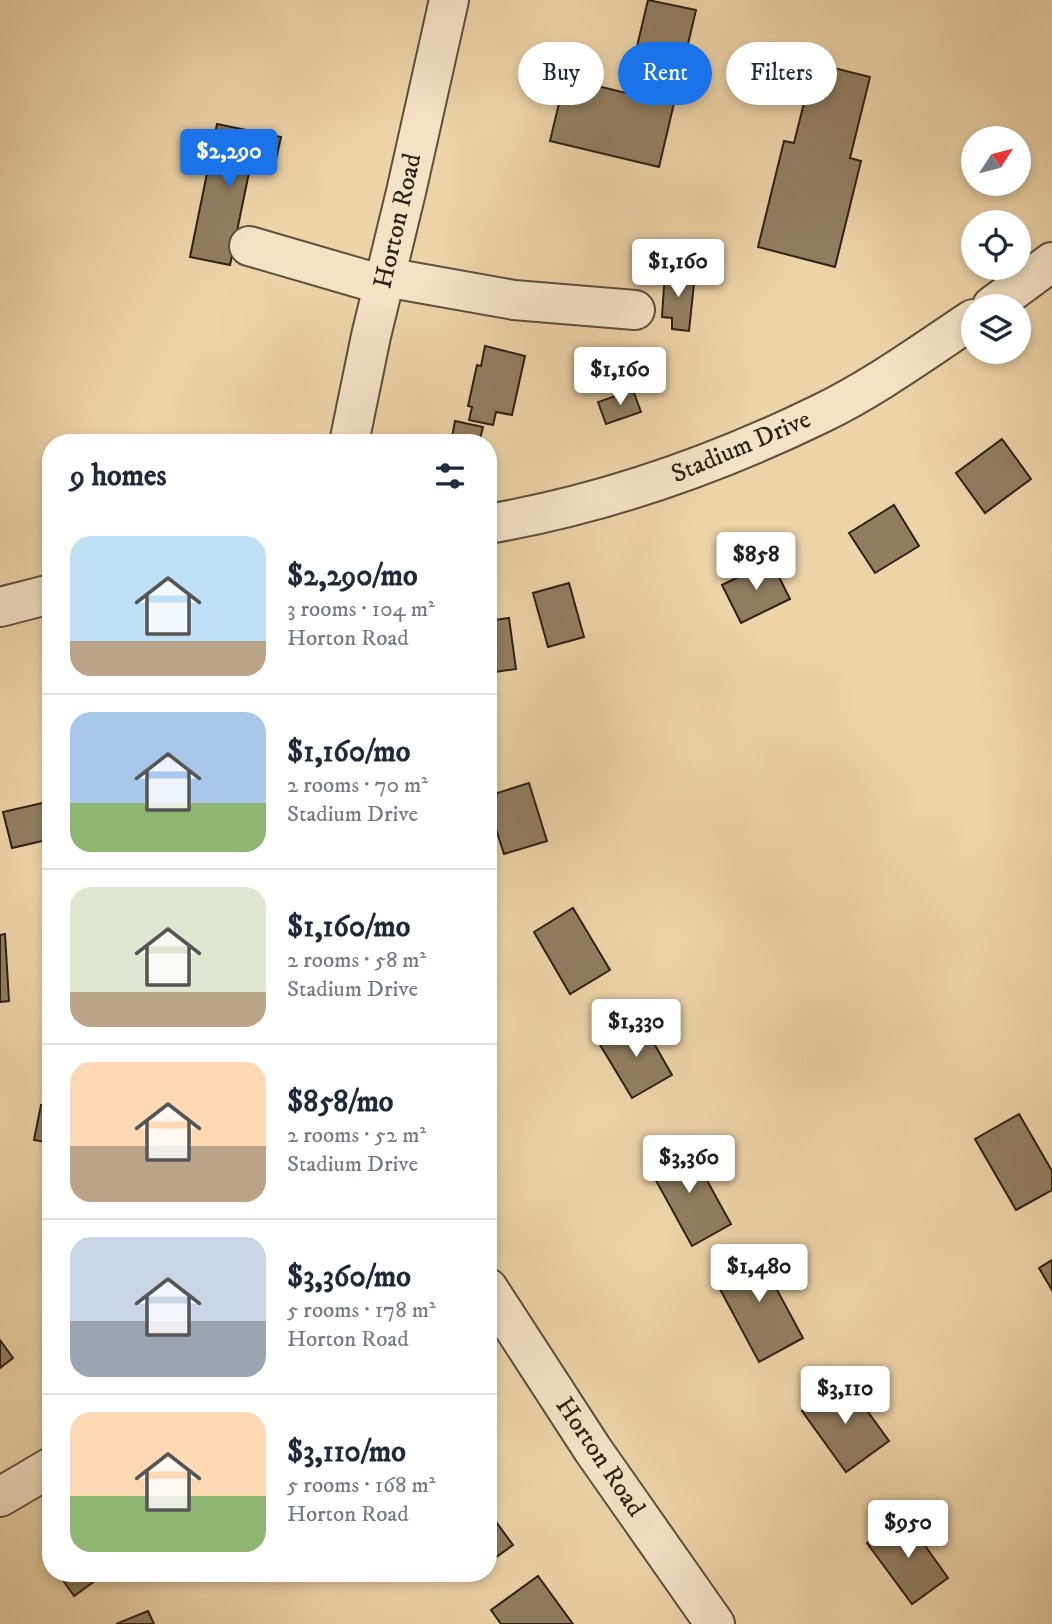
<!DOCTYPE html>
<meta charset="utf-8">
<style>
body{margin:0;font-family:"IM FELL DW Pica",serif;background:#f2f2f3;color:#1f2937;height:100vh;display:flex;flex-direction:column;font-size:26px;white-space:nowrap}
*{box-sizing:border-box;margin:0}
p{font-size:23px;color:#747a83}
.icon{flex:none;width:38px;height:38px;fill:none;stroke:currentColor;stroke-width:2;stroke-linecap:round;stroke-linejoin:round}
.map{position:relative;flex:1;overflow:hidden}
.sheet{position:absolute;left:42px;top:434px;width:455px;height:1148px;display:flex;flex-direction:column;background:#fff;border-radius:28px;box-shadow:0 4px 10px #0003}
.sheet>*{flex:none}
.banner{position:absolute;left:518px;top:42px;width:429px;height:63px;display:flex;gap:14px}
.needle{width:46px;rotate:54deg}
.buttons{position:absolute;left:961px;top:126px;display:grid;gap:14px}
.buttons a{display:grid;place-items:center;width:70px;height:70px;border-radius:50%;background:#fff;box-shadow:0 4px 10px #0003;font-size:35px}
.price{position:absolute;translate:-50% -60px;padding:0 16px;border-radius:7px;background:#fff;color:#222;font-size:23px;line-height:46px;filter:drop-shadow(0 2px 4px #0008)}
.price::after{content:'';position:absolute;left:50%;top:42px;width:21px;height:16px;margin-left:-10px;background:inherit;clip-path:polygon(0 0,100% 0,50% 100%)}
.price.selected{background:#1a73e8;color:#fff}
ul{padding:0;list-style:none}
li{display:flex;align-items:center;gap:21px;height:175px;padding:0 28px}
li+li{border-top:2px solid #e0e1e3}
li span{display:grid;place-items:center;flex:none;width:196px;height:140px;border-radius:21px;color:#555}
li>.icon{margin-inline-start:auto}
span .icon{width:84px;height:84px;fill:#fffc;stroke-width:1}
li b{font-size:30px}
h2{display:flex;justify-content:space-between;align-items:center;height:84px;padding:0 28px;font-size:30px}
.chip{padding:0 24px;border-radius:32px;background:#fff;box-shadow:0 4px 10px #0003;font-size:24px;line-height:63px}
.chip.selected{background:#1a73e8;color:#fff}
.map>svg:first-child{display:block}
.building{fill:#917e61;stroke:#2f2115;stroke-width:2}
.lines{fill:none;stroke-linecap:round;stroke-linejoin:round}
.minor-casing{stroke:#5e4e3a;stroke-width:42}
.minor{stroke:#f3e2c6;stroke-width:38}
.labels{text-anchor:middle;dominant-baseline:central;stroke-width:6;stroke-linejoin:round;paint-order:stroke}
.street-label{font-size:26px;fill:#2f2115;stroke:#f3e2c6}
</style>
<div class="map">
<svg width="1052" height="1624" viewBox="0 0 1052 1624">
<rect width="100%" height="100%" fill="#ecd3a8"/>
<filter id="stains"><feTurbulence type="fractalNoise" baseFrequency=".00286" numOctaves="4"/><feColorMatrix values="0 0 0 0 .2 0 0 0 0 .09 0 0 0 0 .02 0 0 0 .5 -.17"/></filter>
<radialGradient id="worn" r=".72"><stop offset=".6" stop-color="#630" stop-opacity="0"/><stop offset="1" stop-color="#630" stop-opacity=".3"/></radialGradient>
<path class="building" d="M 648,0 L 696,10 L 659,167 L 550,141 L 565,78 L 626,93 Z
M 814,63 L 870,77 L 850,158 L 861,161 L 835,267 L 758,247 L 784,141 L 794,143 Z
M 217,124 L 281,137 L 274,168 L 251,163 L 230,265 L 190,257 Z
M 665,271 L 695,274 L 689,331 L 672,329 L 672,318 L 662,317 Z
M 485,346 L 525,356 L 512,415 L 496,412 L 493,425 L 469,420 L 472,407 L 468,406 L 477,365 L 481,366 Z
M 633,390 L 641,412 L 606,424 L 598,402 Z
M 455,421 L 483,427 L 479,443 L 452,437 Z
M 1002,439 L 1031,479 L 985,513 L 956,473 Z
M 894,505 L 919,546 L 875,573 L 849,533 Z
M 771,561 L 790,599 L 741,623 L 722,585 Z
M 569,583 L 584,637 L 548,647 L 533,593 Z
M 509,618 L 516,669 L 488,673 L 488,621 Z
M 529,783 L 547,841 L 504,854 L 488,804 L 488,796 Z
M 51,801 L 51,839 L 12,848 L 3,812 Z
M 573,908 L 610,970 L 570,994 L 534,932 Z
M 5,934 L 9,1001 L 0,1002 L 0,935 Z
M 640,1019 L 672,1075 L 632,1098 L 599,1043 Z
M 41,1105 L 51,1107 L 51,1143 L 34,1140 Z
M 1019,1114 L 1052,1171 L 1052,1190 L 1016,1210 L 975,1139 Z
M 687,1144 L 731,1224 L 692,1246 L 648,1166 Z
M 773,1246 L 784,1267 L 769,1275 L 803,1338 L 759,1362 L 714,1278 Z
M 1052,1260 L 1052,1290 L 1039,1268 Z
M 0,1340 L 13,1358 L 0,1368 Z
M 845,1380 L 889,1441 L 846,1472 L 802,1411 Z
M 488,1511 L 513,1545 L 488,1563 Z
M 904,1516 L 948,1578 L 912,1604 L 867,1543 Z
M 58,1573 L 106,1573 L 74,1596 Z
M 538,1576 L 573,1624 L 501,1624 L 491,1610 Z
M 148,1611 L 154,1624 L 116,1624 Z"/>
<g class="lines">
<g class="minor-casing">
<path id="minor" d="M 249,246 L 383,285
M 385,277 L 514,300 L 635,310
M 992,306 L 1052,262
M 349,443 L 371,336 L 406,192 L 449,0
M 488,524 C 605,504 713,466 820,414 C 874,388 923,352 973,319
M 0,607 L 51,594
M 488,1288 L 593,1450 L 715,1624
M 0,1497 L 51,1467"/>
</g>
<use href="#minor" class="minor"/>
</g>
<g class="labels">
<g class="street-label">
<text transform="translate(398 221) rotate(-77)">Horton Road</text>
<text transform="translate(741 447) rotate(-23)">Stadium Drive</text>
<text transform="translate(600 1457) rotate(56)">Horton Road</text>
</g>
</g>
<rect width="100%" height="100%" filter="url(#stains)"/>
<rect width="100%" height="100%" fill="url(#worn)"/>
</svg>
<div class="buttons">
<a><svg class="needle" viewBox="-14 -14 28 28"><path d="M0-13l5 13h-10z" fill="#e53935"/><path d="M0 13l5-13h-10z" fill="#747a83"/></svg></a>
<a><svg class="icon" aria-label="locate" viewBox="0 0 24 24"><circle cx="12" cy="12" r="6"/><path d="M12 2v4M12 18v4M2 12h4M18 12h4"/></svg></a>
<a><svg class="icon" aria-label="layers" viewBox="0 0 24 24"><path d="M12 4l9 5-9 5-9-5zM3 14l9 5 9-5"/></svg></a>
</div>
<b class="price selected" style="left:229px;top:189px">$2,290</b>
<b class="price" style="left:678px;top:299px">$1,160</b>
<b class="price" style="left:620px;top:407px">$1,160</b>
<b class="price" style="left:756px;top:592px">$858</b>
<b class="price" style="left:636px;top:1059px">$1,330</b>
<b class="price" style="left:689px;top:1195px">$3,360</b>
<b class="price" style="left:759px;top:1304px">$1,480</b>
<b class="price" style="left:845px;top:1426px">$3,110</b>
<b class="price" style="left:908px;top:1560px">$950</b>
<div class="banner">
<a class="chip">Buy</a>
<a class="chip selected">Rent</a>
<a class="chip">Filters</a>
</div>
<section class="sheet">
<h2>9 homes<svg class="icon" aria-label="filters" viewBox="0 0 24 24"><path d="M4 7h16M4 17h16"/><circle cx="9" cy="7" r="2"/><circle cx="15" cy="17" r="2"/></svg></h2>
<ul>
<li><span style="background:linear-gradient(#bfe0f5 75%,#b9a48a 0)"><svg class="icon" aria-label="home" viewBox="0 0 24 24"><path d="M3 11l9-7 9 7M6 9v11h12V9"/></svg></span><div><b>$2,290/mo</b><p>3 rooms · 104 m²</p><p>Horton Road</p></div></li>
<li><span style="background:linear-gradient(#a9c7e8 65%,#8fb573 0)"><svg class="icon" aria-label="home" viewBox="0 0 24 24"><path d="M3 11l9-7 9 7M6 9v11h12V9"/></svg></span><div><b>$1,160/mo</b><p>2 rooms · 70 m²</p><p>Stadium Drive</p></div></li>
<li><span style="background:linear-gradient(#dfe7d0 75%,#b9a48a 0)"><svg class="icon" aria-label="home" viewBox="0 0 24 24"><path d="M3 11l9-7 9 7M6 9v11h12V9"/></svg></span><div><b>$1,160/mo</b><p>2 rooms · 58 m²</p><p>Stadium Drive</p></div></li>
<li><span style="background:linear-gradient(#ffd9b3 60%,#b9a48a 0)"><svg class="icon" aria-label="home" viewBox="0 0 24 24"><path d="M3 11l9-7 9 7M6 9v11h12V9"/></svg></span><div><b>$858/mo</b><p>2 rooms · 52 m²</p><p>Stadium Drive</p></div></li>
<li><span style="background:linear-gradient(#c9d6e8 60%,#9aa5b1 0)"><svg class="icon" aria-label="home" viewBox="0 0 24 24"><path d="M3 11l9-7 9 7M6 9v11h12V9"/></svg></span><div><b>$3,360/mo</b><p>5 rooms · 178 m²</p><p>Horton Road</p></div></li>
<li><span style="background:linear-gradient(#ffd9b3 60%,#8fb573 0)"><svg class="icon" aria-label="home" viewBox="0 0 24 24"><path d="M3 11l9-7 9 7M6 9v11h12V9"/></svg></span><div><b>$3,110/mo</b><p>5 rooms · 168 m²</p><p>Horton Road</p></div></li>
</ul>
</section>
</div>
